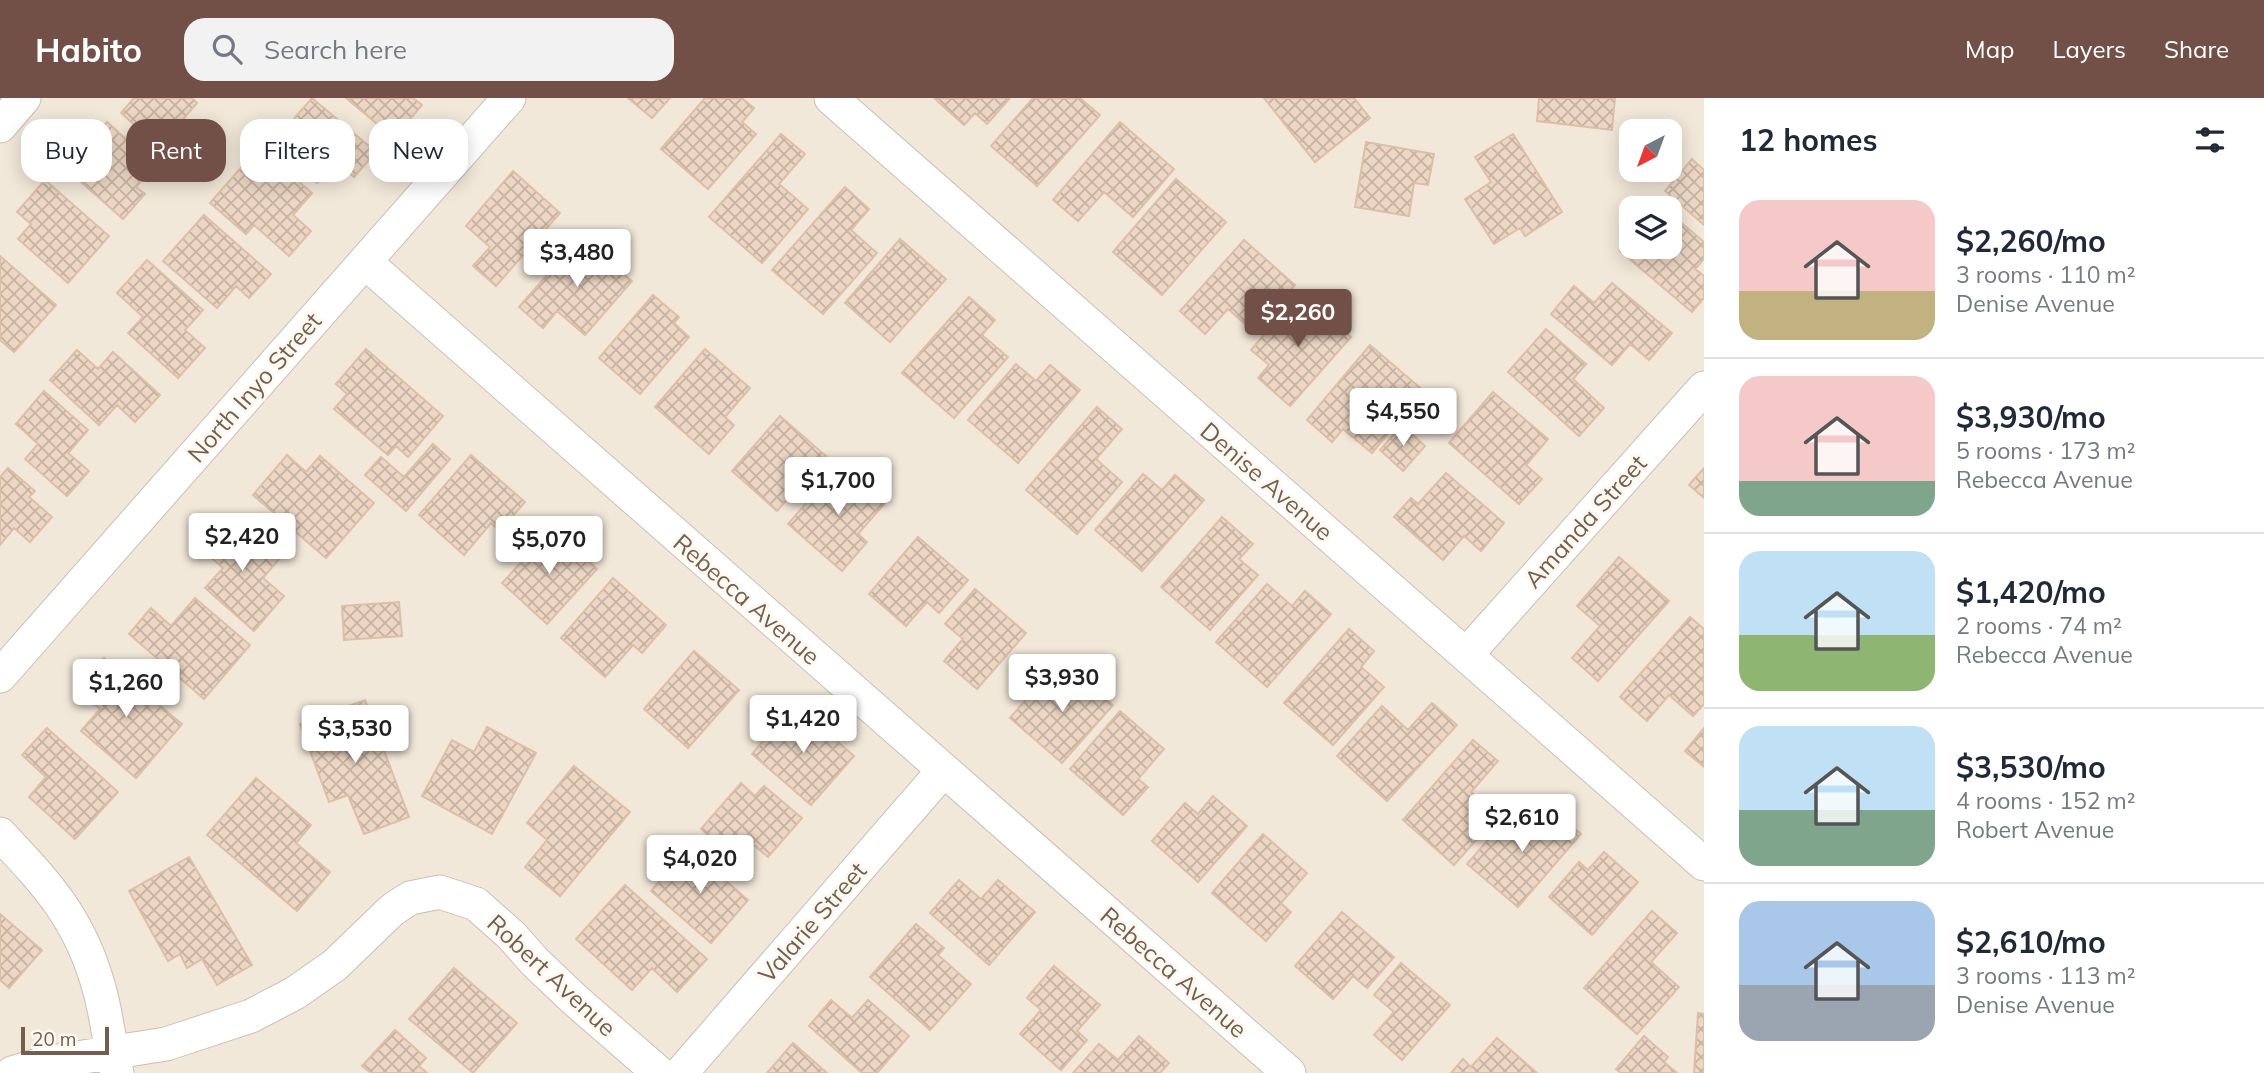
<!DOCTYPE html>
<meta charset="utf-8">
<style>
body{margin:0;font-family:Mulish,sans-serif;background:#f2f2f3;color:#1f2937;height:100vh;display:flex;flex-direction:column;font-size:26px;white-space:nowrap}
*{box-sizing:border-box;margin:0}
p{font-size:23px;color:#747a83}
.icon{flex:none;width:38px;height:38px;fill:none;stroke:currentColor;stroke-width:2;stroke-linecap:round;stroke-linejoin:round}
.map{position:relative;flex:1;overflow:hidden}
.panel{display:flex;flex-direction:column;background:#fff;width:560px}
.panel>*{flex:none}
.guide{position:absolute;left:21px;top:21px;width:665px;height:63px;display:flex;gap:14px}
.needle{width:46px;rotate:221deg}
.controls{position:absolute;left:1619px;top:21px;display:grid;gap:14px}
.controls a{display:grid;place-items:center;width:63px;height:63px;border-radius:14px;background:#fff;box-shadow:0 4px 18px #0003;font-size:35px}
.scale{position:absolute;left:21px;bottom:18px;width:88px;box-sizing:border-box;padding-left:7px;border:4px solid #735e4f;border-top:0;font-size:19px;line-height:24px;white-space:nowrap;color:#735e4f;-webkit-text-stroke:5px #fdf9f0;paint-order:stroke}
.price{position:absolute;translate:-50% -60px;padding:0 16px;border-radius:7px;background:#fff;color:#222;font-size:23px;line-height:46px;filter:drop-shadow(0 2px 4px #0008)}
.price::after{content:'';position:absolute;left:50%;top:42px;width:21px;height:16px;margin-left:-10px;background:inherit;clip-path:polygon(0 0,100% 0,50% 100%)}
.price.current{background:#725048;color:#fff}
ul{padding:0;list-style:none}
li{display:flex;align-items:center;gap:21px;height:175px;padding:0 35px}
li+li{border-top:2px solid #e0e1e3}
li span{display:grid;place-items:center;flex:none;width:196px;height:140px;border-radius:21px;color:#555}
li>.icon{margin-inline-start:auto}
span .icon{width:84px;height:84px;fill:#fffc;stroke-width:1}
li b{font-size:30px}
h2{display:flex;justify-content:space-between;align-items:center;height:84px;padding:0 35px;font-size:30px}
.tag{padding:0 24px;border-radius:21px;background:#fff;box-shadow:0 4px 18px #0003;font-size:24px;line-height:63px}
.tag.current{background:#725048;color:#fff}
header{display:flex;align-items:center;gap:42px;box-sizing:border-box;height:98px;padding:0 35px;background:#725048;color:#fff}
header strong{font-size:33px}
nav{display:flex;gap:38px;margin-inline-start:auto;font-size:24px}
.search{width:490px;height:63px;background:#f2f2f3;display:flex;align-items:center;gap:18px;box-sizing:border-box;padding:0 24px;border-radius:21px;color:#747a83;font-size:26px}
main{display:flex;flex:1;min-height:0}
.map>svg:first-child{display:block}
.residential{fill:#f2e8d9;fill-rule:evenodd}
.building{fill:url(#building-cross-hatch);stroke:#debfa6;stroke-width:2}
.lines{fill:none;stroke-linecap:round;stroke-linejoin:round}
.minor-casing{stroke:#ccbeb1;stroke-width:35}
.minor{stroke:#fff;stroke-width:33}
.labels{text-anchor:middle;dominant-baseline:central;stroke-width:6;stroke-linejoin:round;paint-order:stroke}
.street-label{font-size:24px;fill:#735e4f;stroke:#fdf9f0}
</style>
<header>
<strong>Habito</strong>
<div class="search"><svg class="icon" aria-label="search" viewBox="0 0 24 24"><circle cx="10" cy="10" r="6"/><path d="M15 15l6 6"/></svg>Search here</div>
<nav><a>Map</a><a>Layers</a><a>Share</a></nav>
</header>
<main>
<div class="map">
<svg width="1704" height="975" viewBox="0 0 1704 975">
<defs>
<pattern id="building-cross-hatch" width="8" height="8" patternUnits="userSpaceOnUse" patternTransform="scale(1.75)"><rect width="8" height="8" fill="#edd7c4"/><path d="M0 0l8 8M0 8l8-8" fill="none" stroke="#c4b2a2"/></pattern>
</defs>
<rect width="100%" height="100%" fill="#fbf5ea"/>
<path class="residential" d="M 0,0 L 1704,0 L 1704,975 L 0,975 ZM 1631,33 L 1670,33 L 1670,72 L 1631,72 ZM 1631,110 L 1670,110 L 1670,149 L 1631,149 Z"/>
<path class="building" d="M 134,0 L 192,0 L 197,5 L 159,49 L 121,15 Z
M 312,0 L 376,54 L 354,79 L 342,69 L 334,79 L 328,74 L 317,85 L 272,46 Z
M 346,0 L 413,0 L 422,7 L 394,40 Z
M 628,0 L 670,0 L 652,20 Z
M 705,0 L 742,0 L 754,10 L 742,24 L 756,36 L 708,91 L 661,51 Z
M 934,0 L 1010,0 L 987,26 L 975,15 L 964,27 Z
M 1033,0 L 1080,0 L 1100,17 L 1037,88 L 991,48 Z
M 1264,0 L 1354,0 L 1370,20 L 1315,64 Z
M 1539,0 L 1615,0 L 1612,32 L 1537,23 Z
M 107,24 L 155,67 L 136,89 L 145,96 L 123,121 L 56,62 L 80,34 L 91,43 Z
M 1120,24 L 1174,71 L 1133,119 L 1104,94 L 1078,123 L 1053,102 Z
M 781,36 L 805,56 L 779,86 L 808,111 L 762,165 L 709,119 Z
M 1513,36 L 1562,114 L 1525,138 L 1520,130 L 1494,146 L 1465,101 L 1491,84 L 1475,59 Z
M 1366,44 L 1434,56 L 1428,87 L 1414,85 L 1409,118 L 1355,109 Z
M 259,49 L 312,95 L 293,117 L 311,133 L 289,158 L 254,127 L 246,136 L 210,105 Z
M 1692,61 L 1704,72 L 1704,127 L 1665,93 Z
M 513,73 L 560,115 L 496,188 L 473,168 L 490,149 L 466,128 Z
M 1176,81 L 1226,124 L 1162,197 L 1113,154 Z
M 45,82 L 109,138 L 68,185 L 18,141 L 31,126 L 17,114 Z
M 845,89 L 869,111 L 851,132 L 877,155 L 823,216 L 772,172 Z
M 1670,115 L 1704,144 L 1704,161 L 1695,171 L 1704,178 L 1704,200 L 1692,214 L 1620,153 L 1631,141 L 1631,149 L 1670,149 Z
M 204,117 L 271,176 L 249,200 L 236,188 L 217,210 L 163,163 Z
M 581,138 L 632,183 L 585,237 L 557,213 L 543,230 L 519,209 Z
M 900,141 L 946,181 L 890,244 L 845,205 Z
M 1244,142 L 1295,187 L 1253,233 L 1228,211 L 1205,236 L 1180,213 Z
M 0,158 L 56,207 L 14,254 L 0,242 Z
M 147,162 L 203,212 L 185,232 L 205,250 L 178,280 L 128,235 L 143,219 L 117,195 Z
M 1612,185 L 1672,235 L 1649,262 L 1630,246 L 1612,267 L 1551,216 L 1574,188 L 1594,205 Z
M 1300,195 L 1351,239 L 1290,308 L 1258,280 L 1269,267 L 1251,252 Z
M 653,197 L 679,219 L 674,225 L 689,239 L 640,296 L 599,260 Z
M 969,199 L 995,222 L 982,237 L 1008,259 L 954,320 L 902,275 Z
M 1546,231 L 1586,266 L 1573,281 L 1604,310 L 1579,338 L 1508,274 Z
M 1370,247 L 1424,293 L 1372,355 L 1343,331 L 1332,344 L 1307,322 Z
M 366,251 L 443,318 L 408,359 L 396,348 L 388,357 L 334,311 L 347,296 L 336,286 Z
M 705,251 L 750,290 L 725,319 L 734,327 L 709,356 L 655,309 Z
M 77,252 L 98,271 L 113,254 L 160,297 L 135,324 L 117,307 L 99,327 L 50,282 Z
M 1016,266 L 1036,283 L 1050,267 L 1080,292 L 1018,365 L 968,322 Z
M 44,293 L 88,332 L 68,355 L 89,373 L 67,398 L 25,361 L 38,346 L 16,326 Z
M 1493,294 L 1548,341 L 1526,367 L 1542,381 L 1519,406 L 1449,345 Z
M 1097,309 L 1122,331 L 1096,361 L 1122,384 L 1077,436 L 1026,392 Z
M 780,318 L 826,358 L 777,413 L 732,373 Z
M 1402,327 L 1425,348 L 1403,373 L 1380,352 Z
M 433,346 L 450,361 L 406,413 L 365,377 L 381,359 L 404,379 Z
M 287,357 L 306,374 L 320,358 L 374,405 L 326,460 L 253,397 Z
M 471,357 L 525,404 L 500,433 L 491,425 L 464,457 L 419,417 Z
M 840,366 L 885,405 L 858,436 L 867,444 L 842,473 L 788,426 Z
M 8,370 L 35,393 L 29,399 L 52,419 L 30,444 L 14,430 L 0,447 L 0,379 Z
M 1704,370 L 1704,400 L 1689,387 Z
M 1446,375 L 1504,425 L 1481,453 L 1464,438 L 1443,462 L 1394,419 L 1411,400 L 1418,406 Z
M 1143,376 L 1162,392 L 1175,377 L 1204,402 L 1142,473 L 1095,432 Z
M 228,418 L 279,461 L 263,480 L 284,498 L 254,533 L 205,490 L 223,470 L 200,450 Z
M 1222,419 L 1253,446 L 1239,461 L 1258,477 L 1210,532 L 1161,489 Z
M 552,431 L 597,471 L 547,526 L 502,485 Z
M 918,439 L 968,482 L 939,515 L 927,504 L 906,528 L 869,496 Z
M 1619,459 L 1669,503 L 1598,583 L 1572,560 L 1600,528 L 1577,508 Z
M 613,480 L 666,527 L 642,555 L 633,547 L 605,579 L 561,540 Z
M 1267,486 L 1292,508 L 1305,493 L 1331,516 L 1267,589 L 1216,544 Z
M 975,491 L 1026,535 L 977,591 L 944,563 L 963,541 L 945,526 Z
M 195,500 L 250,547 L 204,601 L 129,536 L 151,510 L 171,528 Z
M 399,504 L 402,538 L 344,542 L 342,508 Z
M 1690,519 L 1704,531 L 1704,606 L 1693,618 L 1669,597 L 1647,623 L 1620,599 Z
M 1349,531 L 1374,553 L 1361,569 L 1384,589 L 1333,647 L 1284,605 Z
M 694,553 L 739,592 L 688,650 L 644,611 Z
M 104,560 L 182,626 L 136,680 L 81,633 L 100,611 L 77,591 Z
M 1068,569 L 1113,607 L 1062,665 L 1010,620 L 1035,591 L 1043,598 Z
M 365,602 L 409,719 L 364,736 L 348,697 L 329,704 L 300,626 Z
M 1432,605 L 1457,627 L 1387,703 L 1337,658 L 1382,608 L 1408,632 Z
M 795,606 L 854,658 L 811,707 L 752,656 Z
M 1120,613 L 1164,651 L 1138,681 L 1148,689 L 1123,717 L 1070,671 Z
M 487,629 L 536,655 L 492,736 L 422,698 L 452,642 L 474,654 Z
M 47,630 L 118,694 L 75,741 L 29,699 L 46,679 L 22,657 Z
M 1704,630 L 1704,669 L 1685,653 Z
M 1473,642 L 1498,663 L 1471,694 L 1498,717 L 1454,767 L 1403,722 Z
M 574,668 L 630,714 L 560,798 L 525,769 L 547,742 L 527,725 Z
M 256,680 L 311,727 L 296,745 L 330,774 L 297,813 L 207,737 Z
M 741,685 L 755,698 L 764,688 L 802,720 L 768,759 L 747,741 L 732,758 L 701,731 Z
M 1213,698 L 1247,728 L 1198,784 L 1152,743 L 1185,705 L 1198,716 Z
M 1515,711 L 1540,732 L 1555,715 L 1581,736 L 1518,809 L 1467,766 Z
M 1263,736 L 1307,775 L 1281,805 L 1291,814 L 1266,843 L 1212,795 Z
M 689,750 L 748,802 L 711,845 L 651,793 Z
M 1604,754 L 1638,784 L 1592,837 L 1549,799 L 1579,764 L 1588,772 Z
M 189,759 L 252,867 L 217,887 L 202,861 L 187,870 L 180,856 L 168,863 L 129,793 Z
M 959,782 L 981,801 L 998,782 L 1035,814 L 989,867 L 930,815 Z
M 625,787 L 707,861 L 677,894 L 652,870 L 632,892 L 576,841 Z
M 1652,813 L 1677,835 L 1651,864 L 1679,889 L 1637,936 L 1584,890 Z
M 1342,814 L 1394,859 L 1367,890 L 1353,878 L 1333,901 L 1295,868 Z
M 0,816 L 42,852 L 9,890 L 0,882 Z
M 916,826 L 944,850 L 938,857 L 971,886 L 930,932 L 870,879 Z
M 1401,865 L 1450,907 L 1402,962 L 1374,937 L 1394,914 L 1374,897 Z
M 1054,868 L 1100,907 L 1077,933 L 1087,942 L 1061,972 L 1020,936 L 1041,912 L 1027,900 Z
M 454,870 L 517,925 L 473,975 L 409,921 Z
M 831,902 L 852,920 L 868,902 L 909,938 L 877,975 L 862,975 L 809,928 Z
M 1698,915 L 1704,916 L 1704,975 L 1694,975 Z
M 395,932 L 426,960 L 419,968 L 427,975 L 371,975 L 362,968 Z
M 1139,938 L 1169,965 L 1160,975 L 1073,975 L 1099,946 L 1118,962 Z
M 1644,938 L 1668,959 L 1664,964 L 1677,975 L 1621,975 L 1616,971 Z
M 1497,940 L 1537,975 L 1451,975 L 1463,961 L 1471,969 Z
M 793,945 L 827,975 L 767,975 Z"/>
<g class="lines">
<g class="minor-casing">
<path id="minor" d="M 831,0 L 1704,766
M 0,28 L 24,0
M 365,164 L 1289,975
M 1466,557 L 1704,290
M 0,578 L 509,0
M 0,736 C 48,787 80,821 99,890 C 107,917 109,947 117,975
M 12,975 L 45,965 L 166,946 L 251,918 L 295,895 L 335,867 L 392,812 L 410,800 L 440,794 L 476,806 L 512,838 L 535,864 L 575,902 L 659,975
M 681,975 L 943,673"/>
</g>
<use href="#minor" class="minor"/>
</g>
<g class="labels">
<g class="street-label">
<text transform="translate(254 289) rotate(-49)">North Inyo Street</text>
<text transform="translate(1267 383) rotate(41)">Denise Avenue</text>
<text transform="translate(1585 423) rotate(-48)">Amanda Street</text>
<text transform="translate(747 501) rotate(41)">Rebecca Avenue</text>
<text transform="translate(812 824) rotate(-49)">Valarie Street</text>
<text transform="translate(1174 874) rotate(41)">Rebecca Avenue</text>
<text transform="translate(552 877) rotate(43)">Robert Avenue</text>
</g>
</g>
</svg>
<div class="controls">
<a><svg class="needle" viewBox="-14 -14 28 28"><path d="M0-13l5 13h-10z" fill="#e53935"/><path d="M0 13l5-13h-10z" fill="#747a83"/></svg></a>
<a><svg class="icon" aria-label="layers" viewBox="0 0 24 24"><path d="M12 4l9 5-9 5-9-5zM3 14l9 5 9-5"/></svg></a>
</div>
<div class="scale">20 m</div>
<b class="price" style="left:577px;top:191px">$3,480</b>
<b class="price current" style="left:1298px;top:251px">$2,260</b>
<b class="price" style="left:1403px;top:350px">$4,550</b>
<b class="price" style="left:838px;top:419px">$1,700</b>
<b class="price" style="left:242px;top:475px">$2,420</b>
<b class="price" style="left:549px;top:478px">$5,070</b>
<b class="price" style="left:1062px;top:616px">$3,930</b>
<b class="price" style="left:126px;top:621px">$1,260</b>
<b class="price" style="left:803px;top:657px">$1,420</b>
<b class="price" style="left:355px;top:667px">$3,530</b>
<b class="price" style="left:1522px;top:756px">$2,610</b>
<b class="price" style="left:700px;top:797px">$4,020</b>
<div class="guide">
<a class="tag">Buy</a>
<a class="tag current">Rent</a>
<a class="tag">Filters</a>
<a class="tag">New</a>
</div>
</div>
<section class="panel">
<h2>12 homes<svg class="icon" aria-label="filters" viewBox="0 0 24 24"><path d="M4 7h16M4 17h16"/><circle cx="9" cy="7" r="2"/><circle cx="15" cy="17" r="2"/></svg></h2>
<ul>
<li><span style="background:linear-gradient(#f6c9c9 65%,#c2b280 0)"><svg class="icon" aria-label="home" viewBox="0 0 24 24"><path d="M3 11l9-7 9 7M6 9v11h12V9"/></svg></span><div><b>$2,260/mo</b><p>3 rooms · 110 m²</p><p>Denise Avenue</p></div></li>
<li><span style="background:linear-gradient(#f6c9c9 75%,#7fa58c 0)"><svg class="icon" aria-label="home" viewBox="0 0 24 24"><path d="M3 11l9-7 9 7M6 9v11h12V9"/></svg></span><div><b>$3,930/mo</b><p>5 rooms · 173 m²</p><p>Rebecca Avenue</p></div></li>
<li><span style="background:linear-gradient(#bfe0f5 60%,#8fb573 0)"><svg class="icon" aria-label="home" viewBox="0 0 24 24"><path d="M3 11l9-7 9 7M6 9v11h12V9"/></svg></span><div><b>$1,420/mo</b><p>2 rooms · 74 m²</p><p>Rebecca Avenue</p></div></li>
<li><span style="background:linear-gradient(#bfe0f5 60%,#7fa58c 0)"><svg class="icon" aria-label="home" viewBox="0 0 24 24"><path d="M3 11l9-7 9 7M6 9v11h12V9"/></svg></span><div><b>$3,530/mo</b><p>4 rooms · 152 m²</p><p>Robert Avenue</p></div></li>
<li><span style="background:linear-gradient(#a9c7e8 60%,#9aa5b1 0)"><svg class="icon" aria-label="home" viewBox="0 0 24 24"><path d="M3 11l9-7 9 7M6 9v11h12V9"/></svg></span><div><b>$2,610/mo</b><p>3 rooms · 113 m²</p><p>Denise Avenue</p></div></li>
</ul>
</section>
</main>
